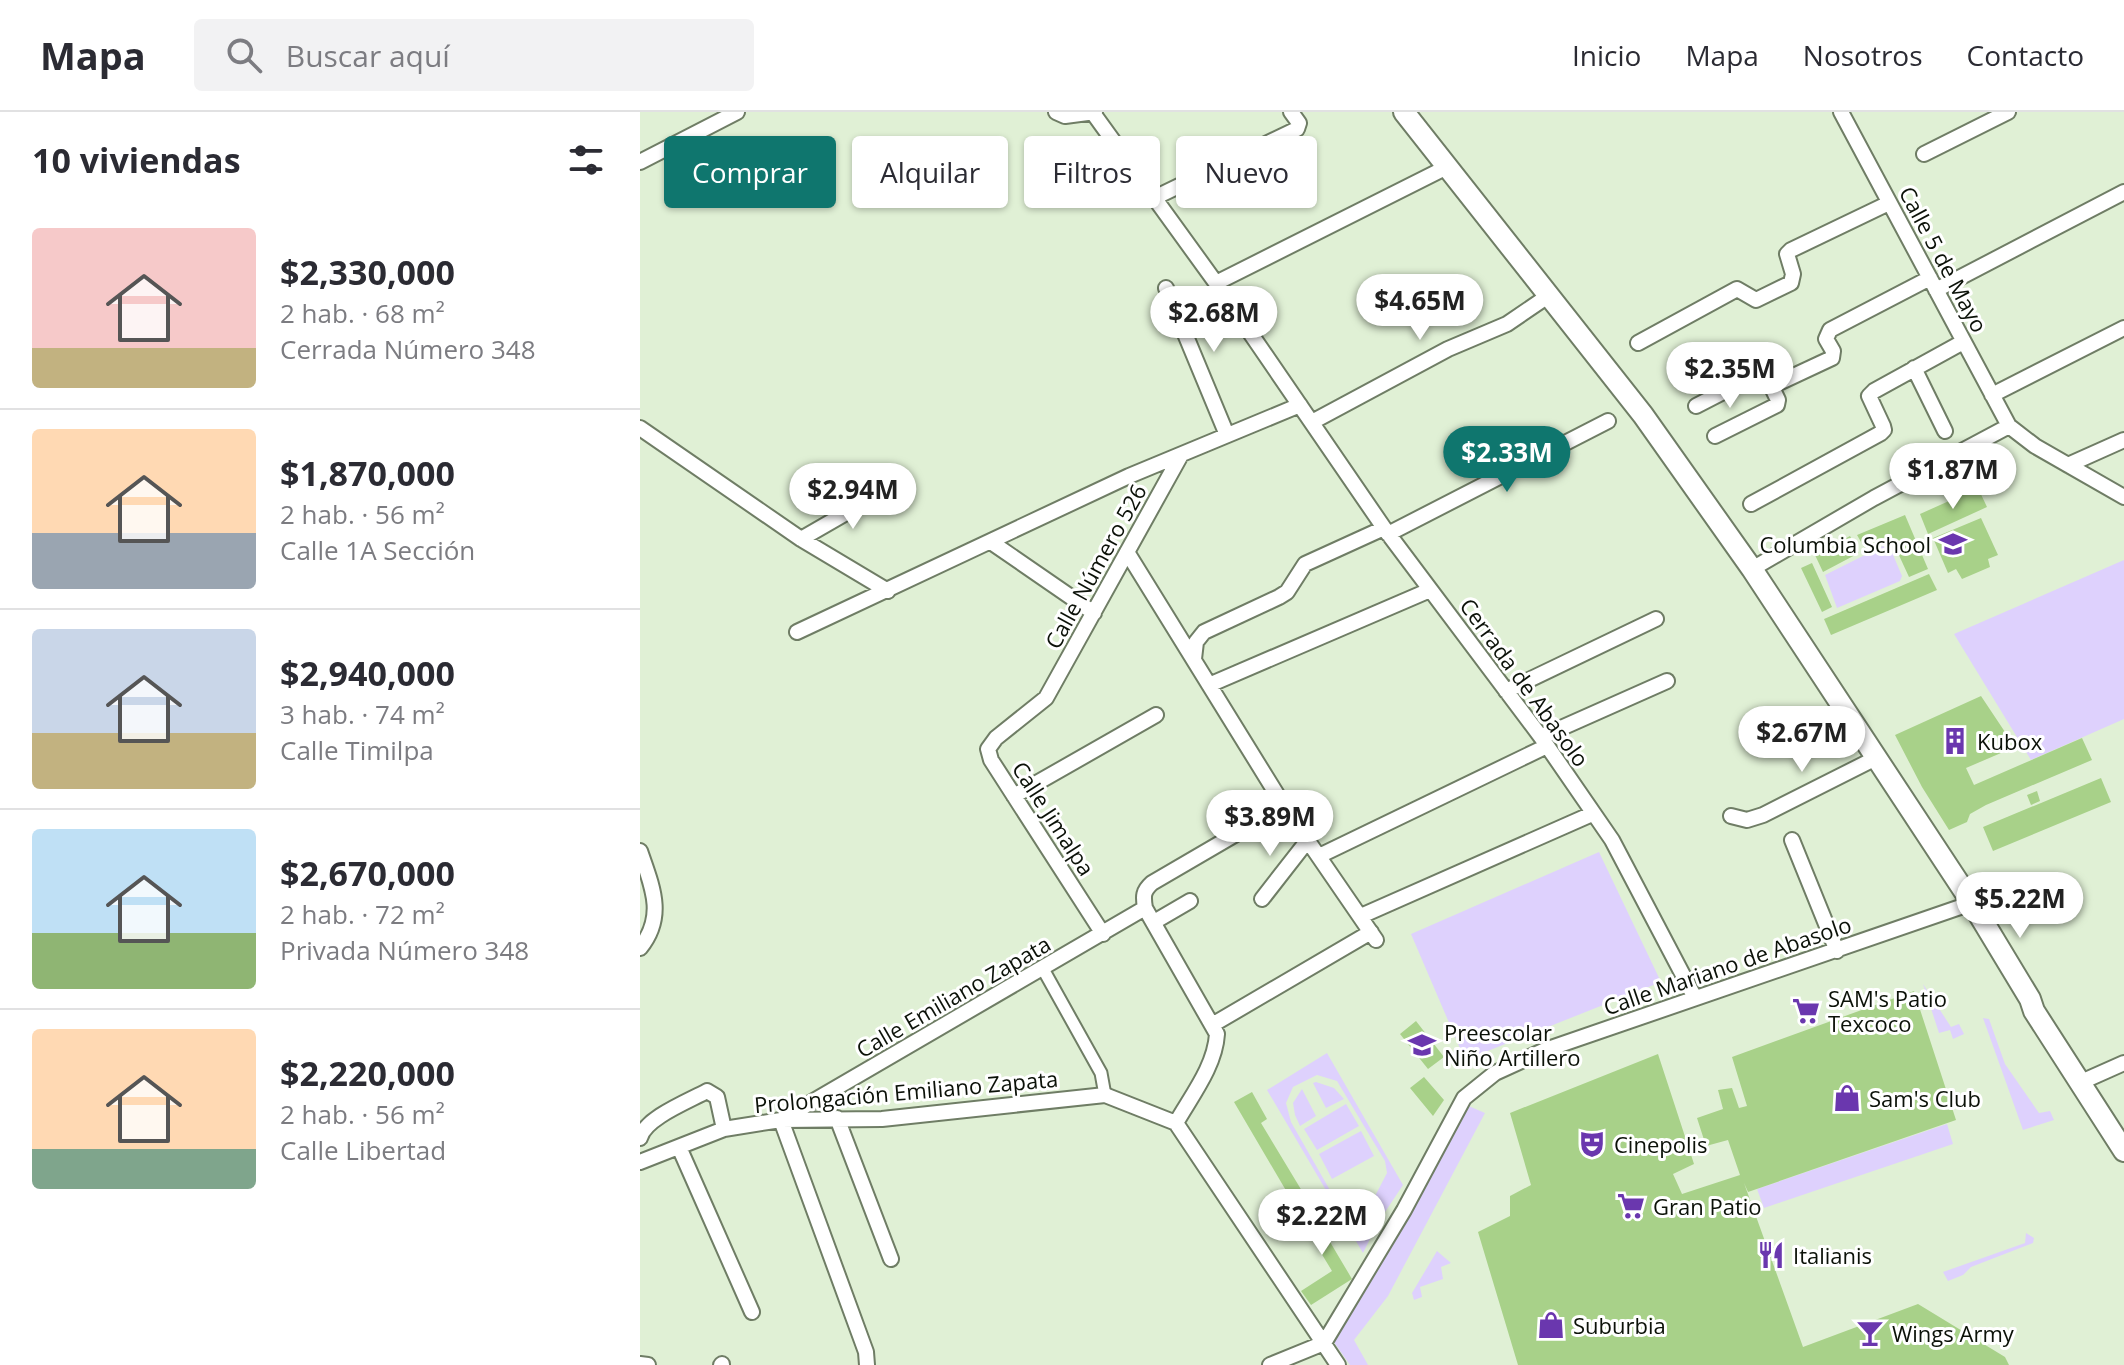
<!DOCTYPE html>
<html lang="es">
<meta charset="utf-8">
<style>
body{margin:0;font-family:"Open Sans",sans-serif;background:#f2f2f3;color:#2b2b33;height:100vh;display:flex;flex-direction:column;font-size:30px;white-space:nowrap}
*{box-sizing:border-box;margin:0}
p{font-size:26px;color:#7c7c81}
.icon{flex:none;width:44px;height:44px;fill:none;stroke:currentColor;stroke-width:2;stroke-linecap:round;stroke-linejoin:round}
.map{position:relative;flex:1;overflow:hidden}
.drawer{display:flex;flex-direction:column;background:#fff;width:640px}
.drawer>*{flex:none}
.banner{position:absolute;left:24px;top:24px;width:760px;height:72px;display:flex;gap:16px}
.price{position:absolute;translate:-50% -68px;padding:0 18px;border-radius:28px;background:#fff;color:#222;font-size:26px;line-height:52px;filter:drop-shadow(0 2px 4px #0008)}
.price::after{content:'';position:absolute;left:50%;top:48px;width:24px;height:18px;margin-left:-12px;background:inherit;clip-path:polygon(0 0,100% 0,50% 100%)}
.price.selected{background:#0f766e;color:#fff}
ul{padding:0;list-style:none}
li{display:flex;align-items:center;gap:24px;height:200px;padding:0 32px}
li+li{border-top:2px solid #e1e1e2}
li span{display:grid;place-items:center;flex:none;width:224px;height:160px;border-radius:8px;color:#555}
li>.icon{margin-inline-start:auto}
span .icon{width:96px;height:96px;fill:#fffc;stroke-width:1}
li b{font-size:34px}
h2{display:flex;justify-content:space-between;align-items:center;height:96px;padding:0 32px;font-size:34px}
.tag{padding:0 28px;border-radius:8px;background:#fff;box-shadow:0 2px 6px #0004;font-size:28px;line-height:72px}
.tag.selected{background:#0f766e;color:#fff}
header{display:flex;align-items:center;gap:48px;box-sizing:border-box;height:112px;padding:0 40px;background:#fff;border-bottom:2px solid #e1e1e2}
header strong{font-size:38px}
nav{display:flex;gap:44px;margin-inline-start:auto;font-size:28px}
.search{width:560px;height:72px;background:#f2f2f3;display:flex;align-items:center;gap:20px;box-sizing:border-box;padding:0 28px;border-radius:8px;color:#7c7c81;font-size:30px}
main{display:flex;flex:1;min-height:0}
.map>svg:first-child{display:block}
.green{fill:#ded1fd}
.building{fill:#a8d189}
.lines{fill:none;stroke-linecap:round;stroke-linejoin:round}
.pedestrian-casing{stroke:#6f7d65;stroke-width:15}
.minor-casing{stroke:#6f7d65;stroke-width:18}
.secondary-casing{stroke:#6f7d65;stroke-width:24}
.pedestrian{stroke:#fff;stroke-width:11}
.minor{stroke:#fff;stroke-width:14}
.secondary{stroke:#fff;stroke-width:20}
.labels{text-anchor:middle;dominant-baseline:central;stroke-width:6;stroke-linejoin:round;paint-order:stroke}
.street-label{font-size:22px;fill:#0b1108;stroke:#fff}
.poi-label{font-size:22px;fill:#0b1108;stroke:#fff;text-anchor:start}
</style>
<header>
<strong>Mapa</strong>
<div class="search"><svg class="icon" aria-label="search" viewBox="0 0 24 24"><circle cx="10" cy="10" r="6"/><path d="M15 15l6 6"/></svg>Buscar aquí</div>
<nav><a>Inicio</a><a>Mapa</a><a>Nosotros</a><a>Contacto</a></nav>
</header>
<main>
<section class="drawer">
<h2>10 viviendas<svg class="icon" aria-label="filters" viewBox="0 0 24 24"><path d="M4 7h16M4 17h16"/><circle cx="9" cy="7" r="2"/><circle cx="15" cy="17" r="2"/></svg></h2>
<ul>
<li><span style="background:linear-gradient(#f6c9c9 75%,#c2b280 0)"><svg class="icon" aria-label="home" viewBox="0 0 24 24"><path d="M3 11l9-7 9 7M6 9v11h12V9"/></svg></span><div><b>$2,330,000</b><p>2 hab. · 68 m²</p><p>Cerrada Número 348</p></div></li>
<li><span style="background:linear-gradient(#ffd9b3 65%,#9aa5b1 0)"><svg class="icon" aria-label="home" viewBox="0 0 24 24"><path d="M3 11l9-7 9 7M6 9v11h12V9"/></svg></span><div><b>$1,870,000</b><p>2 hab. · 56 m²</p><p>Calle 1A Sección</p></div></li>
<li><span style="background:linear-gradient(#c9d6e8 65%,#c2b280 0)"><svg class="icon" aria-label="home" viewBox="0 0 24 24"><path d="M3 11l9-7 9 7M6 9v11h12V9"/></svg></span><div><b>$2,940,000</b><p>3 hab. · 74 m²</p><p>Calle Timilpa</p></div></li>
<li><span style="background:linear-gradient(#bfe0f5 65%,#8fb573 0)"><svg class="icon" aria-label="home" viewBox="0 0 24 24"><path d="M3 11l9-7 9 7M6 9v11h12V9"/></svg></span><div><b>$2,670,000</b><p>2 hab. · 72 m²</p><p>Privada Número 348</p></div></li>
<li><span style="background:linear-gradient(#ffd9b3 75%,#7fa58c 0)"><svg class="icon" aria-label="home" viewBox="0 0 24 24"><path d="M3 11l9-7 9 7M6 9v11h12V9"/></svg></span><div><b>$2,220,000</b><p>2 hab. · 56 m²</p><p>Calle Libertad</p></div></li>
</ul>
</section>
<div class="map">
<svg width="1484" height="1253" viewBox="0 0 1484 1253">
<rect width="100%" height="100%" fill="#e0f0d5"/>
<path class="green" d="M 1243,434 L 1251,438 L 1262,464 L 1260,469 L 1197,496 L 1185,463 Z
M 1484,448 L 1484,607 L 1391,648 L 1314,522 Z
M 959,740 L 1021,870 L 825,948 L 771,822 Z
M 1283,872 L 1311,915 L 1319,912 L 1324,922 L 1313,927 L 1310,918 L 1299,921 Z
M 1343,906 L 1349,907 L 1365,952 L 1399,1001 L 1410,999 L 1414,1008 L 1383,1018 Z
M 687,941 L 763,1073 L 745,1100 L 735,1084 L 747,1061 L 745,1049 L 697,969 L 677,963 L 653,975 L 646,991 L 651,1010 L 691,1080 L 709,1092 L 726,1090 L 739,1109 L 723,1141 L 627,978 Z
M 676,970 L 694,976 L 704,987 L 686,996 L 673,971 Z
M 662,977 L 676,1004 L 660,1014 L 655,1003 L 653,991 Z
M 706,992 L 719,1014 L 677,1038 L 664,1017 Z
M 824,992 L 845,1001 L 748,1184 L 714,1228 L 728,1253 L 710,1253 L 691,1226 Z
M 1307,1012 L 1313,1032 L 1124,1096 L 1117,1077 Z
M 721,1019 L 734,1044 L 692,1067 L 679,1042 Z
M 1386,1121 L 1394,1126 L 1393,1131 L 1331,1155 L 1323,1163 L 1308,1169 L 1303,1160 L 1385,1131 Z
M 797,1139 L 811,1151 L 801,1155 L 803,1167 L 780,1175 L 782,1185 L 774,1188 L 772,1181 Z"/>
<path class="building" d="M 1338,376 L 1347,395 L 1288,422 L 1280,402 Z
M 1265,403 L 1288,457 L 1269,465 L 1251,426 L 1225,437 L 1217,423 Z
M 1341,406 L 1358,443 L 1348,447 L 1350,455 L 1322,467 L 1316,457 L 1308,461 L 1293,426 Z
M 1210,424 L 1219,441 L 1183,460 L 1175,443 Z
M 1172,451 L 1192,495 L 1182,500 L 1161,456 Z
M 1289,462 L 1297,478 L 1191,523 L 1184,507 Z
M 1341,584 L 1375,635 L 1326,656 L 1334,673 L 1442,626 L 1452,648 L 1346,693 L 1330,702 L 1327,710 L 1309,718 L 1282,675 L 1255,623 Z
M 1461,666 L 1471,690 L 1353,739 L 1343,715 Z
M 1397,679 L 1400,689 L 1391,693 L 1387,683 Z
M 1274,879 L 1316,1008 L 1108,1080 L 1104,1071 L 1163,1235 L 1278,1192 L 1365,1245 L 1369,1253 L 878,1253 L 838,1120 L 870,1104 L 870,1084 L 891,1073 L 870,1001 L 1018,942 L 1054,1052 L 1033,1062 L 1042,1082 L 1100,1063 L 1088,1028 L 1066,1034 L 1057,1006 L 1083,997 L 1078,978 L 1092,976 L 1099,996 L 1107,994 L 1092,945 Z
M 776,909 L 804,945 L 788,957 L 760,922 Z
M 784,965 L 804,988 L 793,1004 L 770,976 Z
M 612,980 L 627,1007 L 621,1011 L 662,1079 L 651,1087 L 594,990 Z
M 664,1086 L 712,1167 L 671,1193 L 661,1179 L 692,1159 L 652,1093 Z"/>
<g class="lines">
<g class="pedestrian-casing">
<path id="pedestrian" d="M 403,857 L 461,961 L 465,983"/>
</g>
<g class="minor-casing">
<path id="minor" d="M 416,0 L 425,4 L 455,0
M 1201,0 L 1369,314 L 1395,334 L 1484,385
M 453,1 L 576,171 L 744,416 L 901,625 L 972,728 L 1055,886
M 1284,42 L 1368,0
M 0,50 L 97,0
M 512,87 L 657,17 L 659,11 L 651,0
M 576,171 L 807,55
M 526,176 L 587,323
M 1296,178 L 1484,80
M 998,231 L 1097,177 L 1116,188 L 1151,171 L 1153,162 L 1147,142 L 1151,138 L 1249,91
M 1274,256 L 1305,319
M 1132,274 L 1192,246 L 1193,239 L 1186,227 L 1190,218 L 1290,166
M 1352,283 L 1484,216
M 1056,294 L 1118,262 L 1126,263 L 1138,288 L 1137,293 L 1075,324
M 672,310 L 808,237 L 867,212 L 908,184
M 0,316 L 161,427 L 248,479
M 1428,353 L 1484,328
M 1111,392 L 1241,321 L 1244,318 L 1243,314 L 1229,284 L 1234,279 L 1323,230
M 748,422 L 968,309
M 161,427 L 246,378
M 351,430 L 454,501
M 487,440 L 644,694 L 736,828
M 1112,457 L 1234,386 L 1369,314
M 157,520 L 489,364 L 660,293
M 554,547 L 556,530 L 564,520 L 639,485 L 647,480 L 665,452 L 744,416
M 569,573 L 790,478
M 866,579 L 1016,507
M 901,625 L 1027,569
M 374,684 L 516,603
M 1091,704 L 1107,708 L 1123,703 L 1236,646
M 1152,728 L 1197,839
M 0,739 C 12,774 26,804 0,836
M 679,744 L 907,634
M 622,787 L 668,728
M 721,804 L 952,702
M 514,810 L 550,789
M 463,822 L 351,648 L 348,637 L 356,626 L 406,586 L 541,343
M 572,913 L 731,820
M 1448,967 L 1484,951
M 197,1006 L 251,1147
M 536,1011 C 552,983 575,954 577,922 L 505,796 C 503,784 503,779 512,771 L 644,694
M 536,1011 L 698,1253
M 0,1026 C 5,1006 49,989 67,979 L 77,985 L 84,1017
M 39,1035 L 112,1200
M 0,1050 L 84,1017 L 141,1008 L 242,1007 L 465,983 L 536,1011
M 0,1252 L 8,1253
M 81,1253 L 82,1252
M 227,1253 L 226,1240 L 141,1008 L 505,796
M 630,1253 L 684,1231 L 764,1098 L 824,986 L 855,961 L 905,938 L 1332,791"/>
</g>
<g class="secondary-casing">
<path id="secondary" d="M 764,0 L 1003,303 L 1112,457 L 1332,791 L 1390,887 L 1394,899 L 1484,1039"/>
</g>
<use href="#pedestrian" class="pedestrian"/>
<use href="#minor" class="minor"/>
<use href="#secondary" class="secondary"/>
</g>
<defs>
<g id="school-bare" transform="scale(2.16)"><path d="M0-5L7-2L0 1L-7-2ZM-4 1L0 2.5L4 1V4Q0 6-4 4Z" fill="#6a37ae" stroke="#fff" stroke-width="2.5" paint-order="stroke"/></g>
<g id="building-bare" transform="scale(2.16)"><path d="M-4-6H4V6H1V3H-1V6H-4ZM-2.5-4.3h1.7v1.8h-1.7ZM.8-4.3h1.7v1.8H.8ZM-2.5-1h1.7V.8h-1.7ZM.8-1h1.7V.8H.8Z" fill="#6a37ae" stroke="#fff" stroke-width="2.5" paint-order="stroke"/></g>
<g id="supermarket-bare" transform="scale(2.16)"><path d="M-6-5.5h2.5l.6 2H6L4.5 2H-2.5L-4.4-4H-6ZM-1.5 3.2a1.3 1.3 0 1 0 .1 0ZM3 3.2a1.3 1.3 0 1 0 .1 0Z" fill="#6a37ae" stroke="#fff" stroke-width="2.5" paint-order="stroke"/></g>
<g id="shop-bare" transform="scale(2.16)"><path d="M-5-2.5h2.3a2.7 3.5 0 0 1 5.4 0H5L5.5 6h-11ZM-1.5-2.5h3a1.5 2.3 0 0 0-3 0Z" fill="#6a37ae" stroke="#fff" stroke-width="2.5" paint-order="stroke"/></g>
<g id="theatre-bare" transform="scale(2.16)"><path d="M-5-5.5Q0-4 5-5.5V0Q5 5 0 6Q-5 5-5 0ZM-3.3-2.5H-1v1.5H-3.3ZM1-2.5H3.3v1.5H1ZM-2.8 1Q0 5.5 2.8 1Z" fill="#6a37ae" stroke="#fff" stroke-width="2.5" paint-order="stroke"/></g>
<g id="restaurant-bare" transform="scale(2.16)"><path d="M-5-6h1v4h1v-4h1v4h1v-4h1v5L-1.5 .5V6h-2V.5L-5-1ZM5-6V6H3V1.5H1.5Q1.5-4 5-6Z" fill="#6a37ae" stroke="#fff" stroke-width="2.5" paint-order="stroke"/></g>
<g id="bar-bare" transform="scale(2.16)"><path d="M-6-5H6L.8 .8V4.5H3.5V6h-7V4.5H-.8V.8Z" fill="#6a37ae" stroke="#fff" stroke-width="2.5" paint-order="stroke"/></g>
</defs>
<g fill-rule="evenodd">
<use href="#school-bare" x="1313" y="432"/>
<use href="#building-bare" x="1315" y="629"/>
<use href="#supermarket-bare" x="1166" y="899"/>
<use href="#school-bare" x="782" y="933"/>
<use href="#shop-bare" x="1207" y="986"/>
<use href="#theatre-bare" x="952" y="1032"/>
<use href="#supermarket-bare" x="991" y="1094"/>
<use href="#restaurant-bare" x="1131" y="1143"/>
<use href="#shop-bare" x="911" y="1213"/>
<use href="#bar-bare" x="1230" y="1221"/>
</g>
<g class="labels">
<g class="street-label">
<text transform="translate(1304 147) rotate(62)">Calle 5 de Mayo</text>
<text transform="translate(455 454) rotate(-61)">Calle Número 526</text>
<text transform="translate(885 570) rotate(54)">Cerrada de Abasolo</text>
<text transform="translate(414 706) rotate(57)">Calle Jimalpa</text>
<text transform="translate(1087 853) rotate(-19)">Calle Mariano de Abasolo</text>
<text transform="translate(313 884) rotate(-30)">Calle Emiliano Zapata</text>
<text transform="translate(266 979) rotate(-5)">Prolongación Emiliano Zapata</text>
</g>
<g class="poi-label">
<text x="1291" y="432" text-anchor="end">Columbia School</text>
<text x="1337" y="629">Kubox</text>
<text x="1188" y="886">SAM's Patio<tspan x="1188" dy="25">Texcoco</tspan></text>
<text x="804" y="920">Preescolar<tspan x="804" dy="25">Niño Artillero</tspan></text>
<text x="1229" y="986">Sam's Club</text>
<text x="974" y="1032">Cinepolis</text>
<text x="1013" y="1094">Gran Patio</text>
<text x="1153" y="1143">Italianis</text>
<text x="933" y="1213">Suburbia</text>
<text x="1252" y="1221">Wings Army</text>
</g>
</g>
</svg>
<b class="price" style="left:780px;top:230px">$4.65M</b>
<b class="price" style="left:574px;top:242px">$2.68M</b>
<b class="price" style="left:1090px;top:298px">$2.35M</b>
<b class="price selected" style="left:867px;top:382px">$2.33M</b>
<b class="price" style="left:1313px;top:399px">$1.87M</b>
<b class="price" style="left:213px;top:419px">$2.94M</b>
<b class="price" style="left:1162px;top:662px">$2.67M</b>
<b class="price" style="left:630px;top:746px">$3.89M</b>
<b class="price" style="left:1380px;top:828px">$5.22M</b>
<b class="price" style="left:682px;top:1145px">$2.22M</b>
<div class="banner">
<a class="tag selected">Comprar</a>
<a class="tag">Alquilar</a>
<a class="tag">Filtros</a>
<a class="tag">Nuevo</a>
</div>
</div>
</main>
